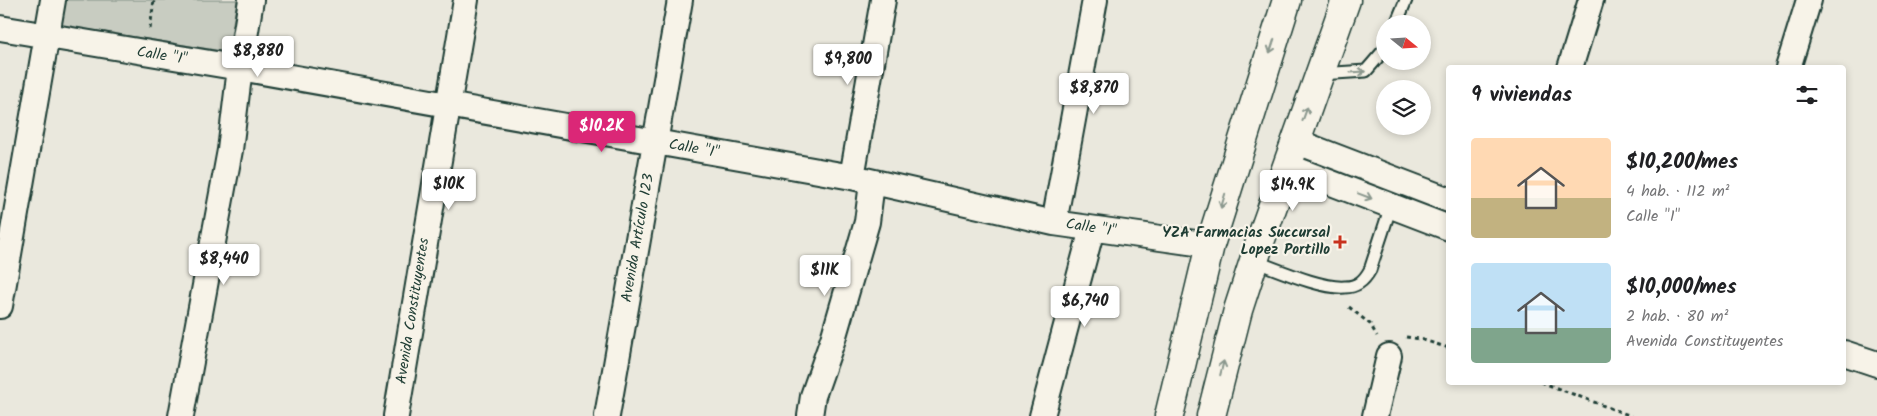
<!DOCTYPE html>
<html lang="es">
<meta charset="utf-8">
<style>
body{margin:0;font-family:Kalam,sans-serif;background:#f6f6f6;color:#202124;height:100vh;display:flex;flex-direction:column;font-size:19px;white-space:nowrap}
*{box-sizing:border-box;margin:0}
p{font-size:16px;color:#757577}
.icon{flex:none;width:28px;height:28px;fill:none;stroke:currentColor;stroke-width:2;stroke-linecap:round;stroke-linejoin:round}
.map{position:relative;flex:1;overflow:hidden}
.panel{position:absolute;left:1446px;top:65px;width:400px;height:320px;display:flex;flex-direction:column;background:#fff;border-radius:5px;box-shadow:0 2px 8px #0003}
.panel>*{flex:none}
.needle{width:32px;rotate:108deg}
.fabs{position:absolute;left:1376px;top:15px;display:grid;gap:10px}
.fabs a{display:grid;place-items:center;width:55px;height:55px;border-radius:50%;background:#fff;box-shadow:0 2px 8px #0003;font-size:25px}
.price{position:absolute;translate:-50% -42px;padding:0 11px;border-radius:5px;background:#fff;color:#222;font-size:16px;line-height:32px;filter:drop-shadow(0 1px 2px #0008)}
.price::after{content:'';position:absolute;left:50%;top:30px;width:15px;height:11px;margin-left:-8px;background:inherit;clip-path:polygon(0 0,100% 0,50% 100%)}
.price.active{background:#db2777;color:#fff}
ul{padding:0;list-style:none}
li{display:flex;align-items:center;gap:15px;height:125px;padding:0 25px}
li span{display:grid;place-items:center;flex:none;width:140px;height:100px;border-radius:5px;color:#555}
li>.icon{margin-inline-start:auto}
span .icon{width:60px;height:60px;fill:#fffc;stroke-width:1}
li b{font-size:21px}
h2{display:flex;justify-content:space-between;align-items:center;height:60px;padding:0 25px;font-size:21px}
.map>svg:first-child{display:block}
.green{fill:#c8ccc1;stroke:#74847a}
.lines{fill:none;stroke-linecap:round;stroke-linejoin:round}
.lane-casing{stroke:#1f3d34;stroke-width:15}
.street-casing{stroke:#1f3d34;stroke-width:28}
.secondary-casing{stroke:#1f3d34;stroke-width:31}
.path{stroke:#1f3d34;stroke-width:3;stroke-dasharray:4 4;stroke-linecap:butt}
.lane{stroke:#f7f3e8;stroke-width:11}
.street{stroke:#f7f3e8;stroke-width:24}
.secondary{stroke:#f7f3e8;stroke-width:28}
.oneway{stroke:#8b988e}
.poi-dot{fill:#c8321e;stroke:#f7f3e8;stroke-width:2}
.labels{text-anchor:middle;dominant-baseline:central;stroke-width:4.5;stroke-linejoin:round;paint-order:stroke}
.street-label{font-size:15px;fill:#1f3d34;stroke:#f7f3e8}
.poi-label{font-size:15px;font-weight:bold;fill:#1f3d34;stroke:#f7f3e8;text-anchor:end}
</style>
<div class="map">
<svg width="1877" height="416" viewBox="0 0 1877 416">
<rect width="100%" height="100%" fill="#eae8dd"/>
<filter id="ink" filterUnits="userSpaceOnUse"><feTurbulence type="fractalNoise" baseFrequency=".02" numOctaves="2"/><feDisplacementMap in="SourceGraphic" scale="10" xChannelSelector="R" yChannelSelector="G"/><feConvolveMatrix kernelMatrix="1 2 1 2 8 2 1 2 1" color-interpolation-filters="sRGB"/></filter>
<g filter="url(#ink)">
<path class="green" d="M 65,0 L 237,0 L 228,52 L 61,25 Z"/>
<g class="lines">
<g class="lane-casing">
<path id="lane" d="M 1396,24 L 1406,0
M 1320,74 L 1366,71 L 1385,49
M 1254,261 C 1277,269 1321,289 1345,287 C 1357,287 1364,281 1370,270 L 1391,206"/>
</g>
<g class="street-casing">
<path id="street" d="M 0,28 L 240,68 L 852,177 L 1054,223 L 1210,245
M 1570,68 L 1591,0
M 1788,68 L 1809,0
M 1295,141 L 1449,200
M 1287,166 L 1449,228
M 852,177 L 883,0
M 1054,223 L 1095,0
M 0,306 L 53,0
M 1844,353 L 1877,364
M 181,416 L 230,150 L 240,68 L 251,0
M 396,416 L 466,0
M 607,416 L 680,0
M 810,416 L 813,396 L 833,339 L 867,222 L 872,183
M 1042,416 L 1092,229
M 1375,416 L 1389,356"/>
</g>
<g class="secondary-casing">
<path id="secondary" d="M 1169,416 L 1210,245 L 1287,0
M 1211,416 L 1238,310 L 1261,239 L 1346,0"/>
</g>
<path class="path" d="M 150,29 L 154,0
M 1349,307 L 1370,324 L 1377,336
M 1406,337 L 1420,339 L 1449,348
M 1541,382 L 1631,416"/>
<use href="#lane" class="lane"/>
<use href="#street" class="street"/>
<use href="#secondary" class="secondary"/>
</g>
<defs><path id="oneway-shaft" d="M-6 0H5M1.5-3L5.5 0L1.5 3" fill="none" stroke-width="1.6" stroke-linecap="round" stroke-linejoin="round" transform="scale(1.25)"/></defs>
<g class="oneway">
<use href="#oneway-shaft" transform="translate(1272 46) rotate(108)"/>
<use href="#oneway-shaft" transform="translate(1358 72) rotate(-4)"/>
<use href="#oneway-shaft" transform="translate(1305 114) rotate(-70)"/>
<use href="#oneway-shaft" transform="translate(1365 196) rotate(21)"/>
<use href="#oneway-shaft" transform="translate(1223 201) rotate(107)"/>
<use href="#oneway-shaft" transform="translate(1222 368) rotate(-76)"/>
</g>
</g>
<path class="poi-dot" d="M1337.5 234.5h5v5h5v5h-5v5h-5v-5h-5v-5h5z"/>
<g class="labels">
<g class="street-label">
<text transform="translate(162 56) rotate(9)">Calle "1"</text>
<text transform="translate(694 149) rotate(10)">Calle "1"</text>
<text transform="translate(1091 228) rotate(9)">Calle "1"</text>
<text transform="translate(638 238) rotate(-80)">Avenida Artículo 123</text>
<text transform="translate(413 311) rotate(-81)">Avenida Constituyentes</text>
</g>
<g class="poi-label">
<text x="1330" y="233">YZA Farmacias Succursal<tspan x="1330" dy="17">Lopez Portillo</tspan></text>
</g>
</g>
</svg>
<div class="fabs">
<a><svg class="needle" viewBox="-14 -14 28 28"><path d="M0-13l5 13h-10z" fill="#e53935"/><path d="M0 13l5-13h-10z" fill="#757577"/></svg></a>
<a><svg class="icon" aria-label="layers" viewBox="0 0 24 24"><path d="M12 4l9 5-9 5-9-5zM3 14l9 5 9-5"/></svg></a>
</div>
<b class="price" style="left:258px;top:78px">$8,880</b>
<b class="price" style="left:848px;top:86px">$9,800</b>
<b class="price" style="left:1094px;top:115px">$8,870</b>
<b class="price active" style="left:602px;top:153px">$10.2K</b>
<b class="price" style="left:449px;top:211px">$10K</b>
<b class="price" style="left:1293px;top:212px">$14.9K</b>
<b class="price" style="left:224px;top:286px">$8,440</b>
<b class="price" style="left:825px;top:297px">$11K</b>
<b class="price" style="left:1085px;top:328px">$6,740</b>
<section class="panel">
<h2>9 viviendas<svg class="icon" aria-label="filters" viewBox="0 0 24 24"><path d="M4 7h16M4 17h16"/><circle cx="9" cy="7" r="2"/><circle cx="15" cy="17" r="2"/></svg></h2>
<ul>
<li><span style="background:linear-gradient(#ffd9b3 60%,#c2b280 0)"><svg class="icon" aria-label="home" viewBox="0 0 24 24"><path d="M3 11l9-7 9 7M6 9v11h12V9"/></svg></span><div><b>$10,200/mes</b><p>4 hab. · 112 m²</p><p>Calle &quot;1&quot;</p></div></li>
<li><span style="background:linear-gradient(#bfe0f5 65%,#7fa58c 0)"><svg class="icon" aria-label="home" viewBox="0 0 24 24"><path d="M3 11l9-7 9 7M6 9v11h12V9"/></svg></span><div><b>$10,000/mes</b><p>2 hab. · 80 m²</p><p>Avenida Constituyentes</p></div></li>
</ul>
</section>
</div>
